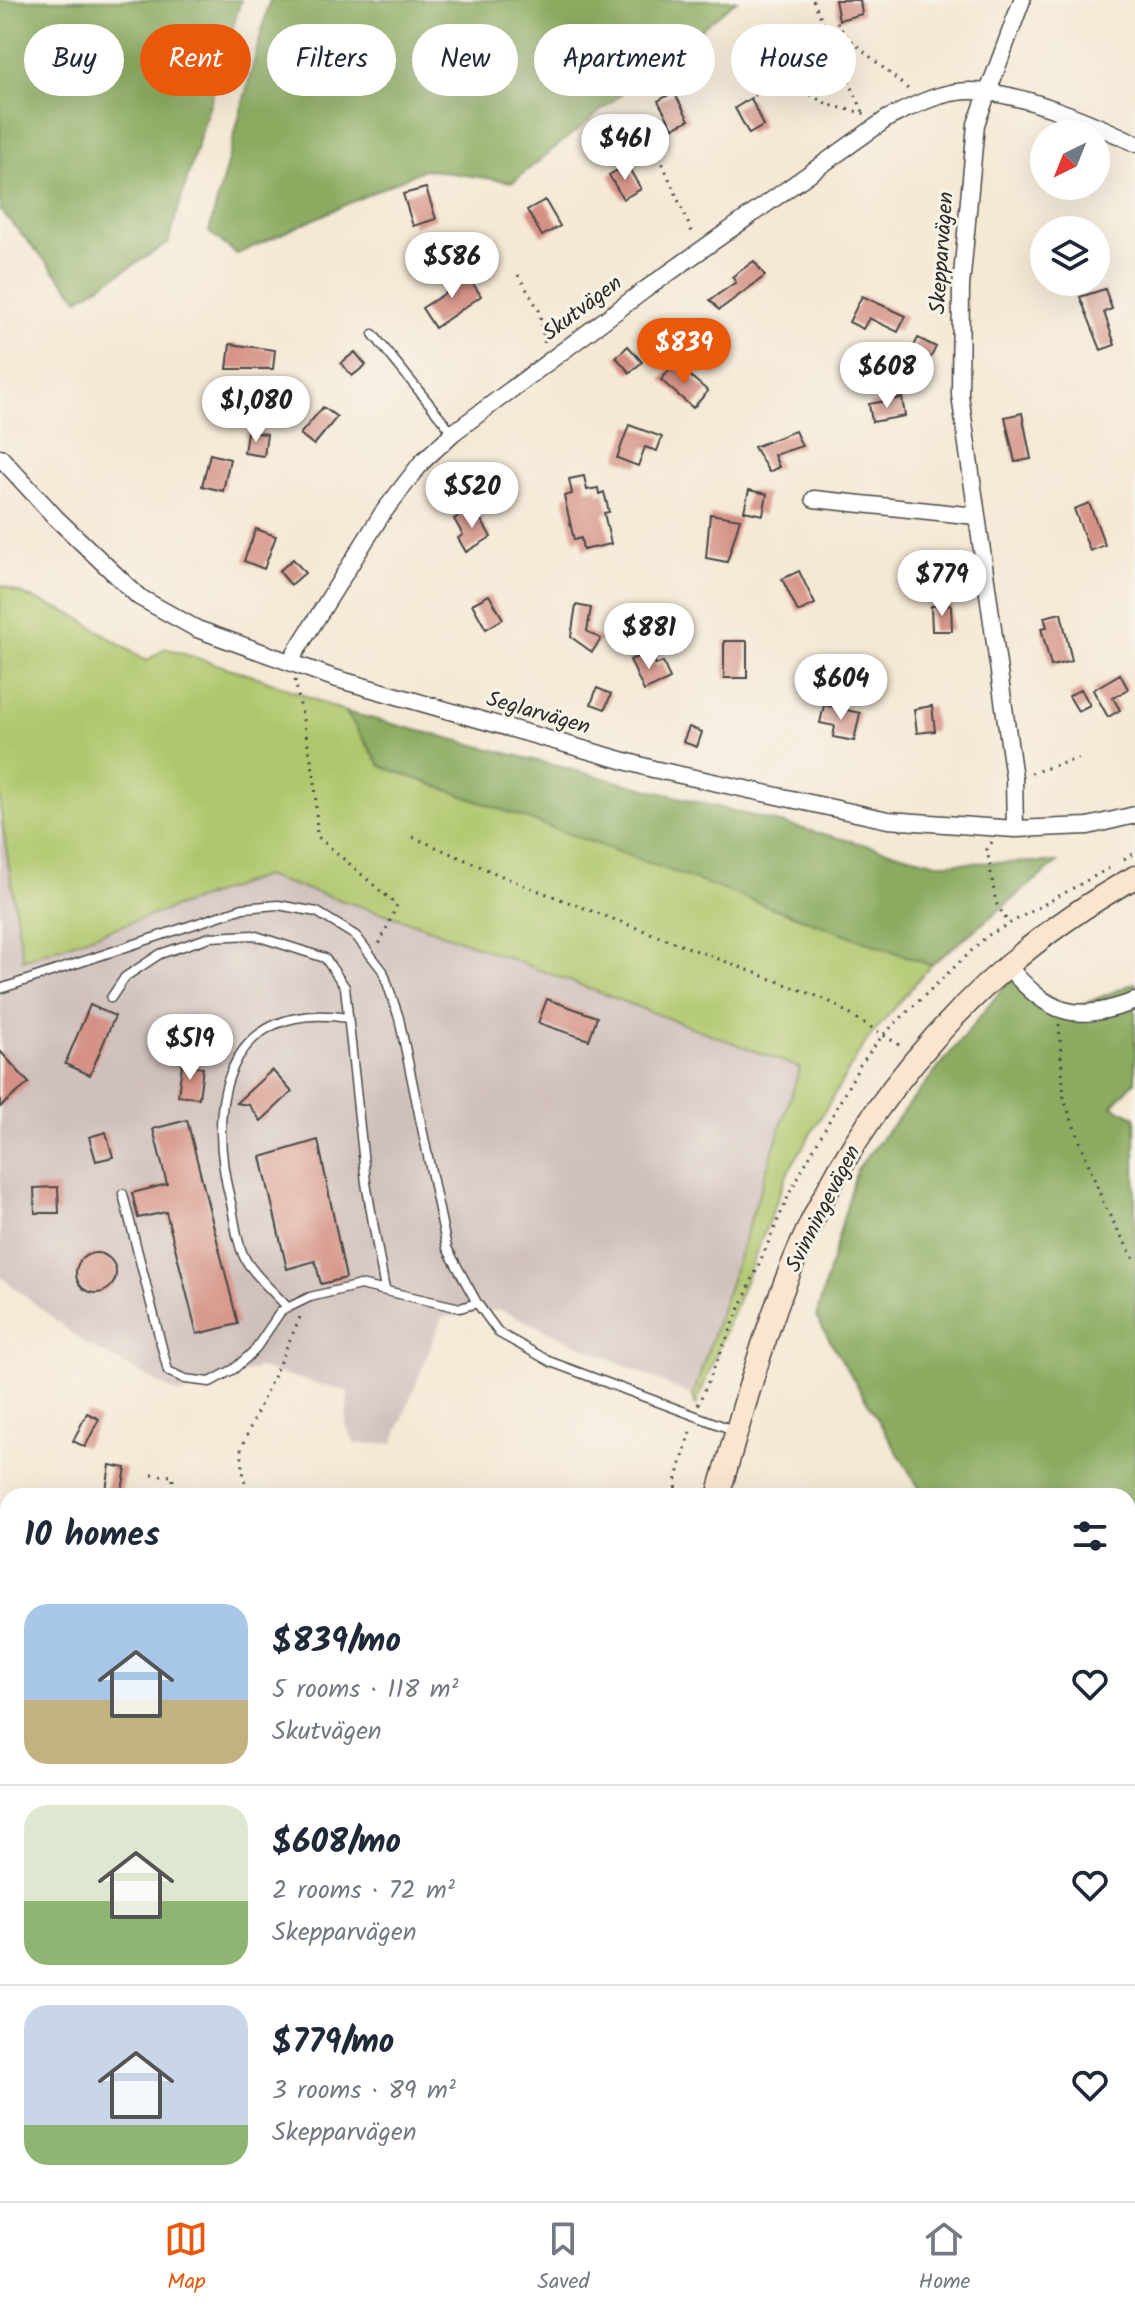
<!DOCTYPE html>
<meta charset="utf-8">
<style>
body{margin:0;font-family:Kalam,sans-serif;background:#f2f2f3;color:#1f2937;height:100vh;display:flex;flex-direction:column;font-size:30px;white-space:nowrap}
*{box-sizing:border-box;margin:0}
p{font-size:26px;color:#747a83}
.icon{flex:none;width:44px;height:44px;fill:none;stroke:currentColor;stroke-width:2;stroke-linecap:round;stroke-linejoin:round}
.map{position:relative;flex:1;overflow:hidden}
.sheet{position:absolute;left:0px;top:1488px;width:1136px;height:714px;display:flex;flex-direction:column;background:#fff;border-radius:24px 24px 0 0;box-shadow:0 8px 32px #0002}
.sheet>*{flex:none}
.banner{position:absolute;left:24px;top:24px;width:1088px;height:72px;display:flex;gap:16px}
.needle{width:52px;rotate:223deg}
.buttons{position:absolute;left:1030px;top:120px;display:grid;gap:16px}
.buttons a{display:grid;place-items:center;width:80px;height:80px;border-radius:50%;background:#fff;box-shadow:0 8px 32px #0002;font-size:40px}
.price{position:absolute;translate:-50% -68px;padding:0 18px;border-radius:28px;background:#fff;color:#222;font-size:26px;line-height:52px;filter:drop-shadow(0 2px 4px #0008)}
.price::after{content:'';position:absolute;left:50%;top:48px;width:24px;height:18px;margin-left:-12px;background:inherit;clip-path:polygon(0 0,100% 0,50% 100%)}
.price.selected{background:#ea580c;color:#fff}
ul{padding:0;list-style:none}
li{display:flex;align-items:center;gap:24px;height:200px;padding:0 24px}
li+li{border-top:2px solid #e0e1e3}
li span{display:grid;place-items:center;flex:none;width:224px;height:160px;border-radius:24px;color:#555}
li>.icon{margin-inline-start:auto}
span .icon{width:96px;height:96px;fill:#fffc;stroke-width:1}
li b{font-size:34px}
h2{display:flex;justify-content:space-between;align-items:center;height:96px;padding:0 24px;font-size:34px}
.chip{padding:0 28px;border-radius:36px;background:#fff;box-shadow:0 8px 32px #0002;font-size:28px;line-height:72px}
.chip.selected{background:#ea580c;color:#fff}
.tabs{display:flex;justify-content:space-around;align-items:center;height:112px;border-top:2px solid #e0e1e3;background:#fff;font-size:22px;color:#747a83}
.tabs a{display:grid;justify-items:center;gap:4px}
.tabs .selected{color:#ea580c}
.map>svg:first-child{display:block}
.industrial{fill:#d0c0bc}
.green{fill:#afc76c;stroke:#6d794c;stroke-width:2}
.forest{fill:#8bac60;stroke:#5b6c46;stroke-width:2}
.building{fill:#d59185}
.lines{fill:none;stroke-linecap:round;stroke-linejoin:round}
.lane-casing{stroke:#494744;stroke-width:11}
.street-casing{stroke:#494744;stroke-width:19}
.secondary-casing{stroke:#494744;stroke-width:25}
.path{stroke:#494744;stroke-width:3;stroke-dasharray:2 6;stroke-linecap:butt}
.lane{stroke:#fff;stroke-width:8}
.street{stroke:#fff;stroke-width:16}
.secondary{stroke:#fce5cf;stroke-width:22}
.labels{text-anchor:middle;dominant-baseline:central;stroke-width:6;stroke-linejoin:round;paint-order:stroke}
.street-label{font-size:22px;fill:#2b2b2b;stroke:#f7f3e8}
</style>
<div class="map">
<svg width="1135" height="2201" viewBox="0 0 1135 2201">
<rect width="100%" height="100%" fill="#f7f3e8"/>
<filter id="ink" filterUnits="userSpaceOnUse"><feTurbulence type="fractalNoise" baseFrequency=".0125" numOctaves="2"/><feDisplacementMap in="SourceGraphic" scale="16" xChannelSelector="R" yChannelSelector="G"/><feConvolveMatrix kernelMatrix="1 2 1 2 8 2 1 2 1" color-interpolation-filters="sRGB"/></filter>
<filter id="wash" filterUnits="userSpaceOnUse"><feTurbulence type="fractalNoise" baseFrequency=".006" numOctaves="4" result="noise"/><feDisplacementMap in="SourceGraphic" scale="32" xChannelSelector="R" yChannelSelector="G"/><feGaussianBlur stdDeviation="1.8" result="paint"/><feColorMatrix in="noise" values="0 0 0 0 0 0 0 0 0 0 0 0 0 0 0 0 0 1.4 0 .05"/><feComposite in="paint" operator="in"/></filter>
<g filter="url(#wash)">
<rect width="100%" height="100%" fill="#f5e8d4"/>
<path class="industrial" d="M 0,808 L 23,960 L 264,876 L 420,925 L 800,1068 L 693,1396 L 501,1310 L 442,1317 L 393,1443 L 355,1444 L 346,1425 L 348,1392 L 259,1368 L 179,1394 L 84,1343 L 0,1276 Z"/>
<path class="green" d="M 0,585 L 76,616 L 146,661 L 166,648 L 263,679 L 346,712 L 381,766 L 931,965 L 867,1040 L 789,1170 L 696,1405 L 693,1396 L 800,1068 L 420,925 L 264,876 L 23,960 L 0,808 Z"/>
<path class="forest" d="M 0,0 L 241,0 L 168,243 L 79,299 L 0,210 Z
M 270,0 L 737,0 L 513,182 L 424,169 L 237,254 L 209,232 Z
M 346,712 L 937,863 L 1058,862 L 931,965 L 381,766 Z
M 1011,978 L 1071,1009 L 1135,983 L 1135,1081 L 1112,1106 L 1135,1117 L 1135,2201 L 535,2201 L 538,2194 L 1128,2194 L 1128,1496 L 924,1496 L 816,1317 L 857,1169 Z"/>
<g id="blocks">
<path class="building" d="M 835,0 L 860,0 L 862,14 L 839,20 Z
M 674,92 L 689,120 L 673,128 L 658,101 Z
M 751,98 L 763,126 L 749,134 L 735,108 Z
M 627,165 L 641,189 L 623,199 L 609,175 Z
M 426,188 L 436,219 L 413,226 L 403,194 Z
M 545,200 L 560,226 L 542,236 L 527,210 Z
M 754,261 L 765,276 L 719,310 L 710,300 L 736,282 L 732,277 Z
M 464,270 L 481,296 L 435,328 L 422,308 L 455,287 L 449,279 Z
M 1105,289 L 1112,309 L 1104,312 L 1115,345 L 1101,350 L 1080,297 Z
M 862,296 L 906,316 L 898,332 L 869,318 L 863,329 L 849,322 Z
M 918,338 L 936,347 L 930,359 L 912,350 Z
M 230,344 L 275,350 L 273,369 L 227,369 Z
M 628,346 L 642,362 L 630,373 L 616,357 Z
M 355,352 L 366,365 L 352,376 L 341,363 Z
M 675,363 L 708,391 L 693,408 L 661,380 Z
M 902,398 L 905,416 L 872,422 L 869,404 Z
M 323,407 L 337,417 L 314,445 L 300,434 Z
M 1022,413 L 1031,459 L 1015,462 L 1005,417 Z
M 629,425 L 662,437 L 657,451 L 645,447 L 638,466 L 617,458 Z
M 795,431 L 802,446 L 774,455 L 779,467 L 769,472 L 754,447 Z
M 247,432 L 267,434 L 264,456 L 244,453 Z
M 210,454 L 230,459 L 223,491 L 202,486 Z
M 584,476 L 587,490 L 598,488 L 599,494 L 604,492 L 609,512 L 604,513 L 611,544 L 583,550 L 581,538 L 574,540 L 564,496 L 572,494 L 569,479 Z
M 749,490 L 767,494 L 763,515 L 744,511 Z
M 1089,503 L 1105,545 L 1090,551 L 1074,509 Z
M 474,508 L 491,537 L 466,552 L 458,538 L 463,535 L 454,519 Z
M 710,514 L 740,519 L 727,562 L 706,558 Z
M 256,529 L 276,536 L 264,569 L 244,561 Z
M 293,559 L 305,573 L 291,585 L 279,571 Z
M 799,571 L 815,604 L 798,612 L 782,579 Z
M 489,595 L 503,619 L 486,629 L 472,604 Z
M 576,605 L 591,608 L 587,631 L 601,639 L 592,652 L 571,637 Z
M 951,605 L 952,631 L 932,631 L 931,606 Z
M 1061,613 L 1072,661 L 1051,666 L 1041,628 L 1047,627 L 1044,617 Z
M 724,641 L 747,641 L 747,678 L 724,678 Z
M 650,651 L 656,665 L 663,662 L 670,679 L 644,691 L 630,660 Z
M 1120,674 L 1128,689 L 1113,698 L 1120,710 L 1108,717 L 1093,690 Z
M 597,688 L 611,694 L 605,709 L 591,704 Z
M 1081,689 L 1090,705 L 1078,711 L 1069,696 Z
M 824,705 L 860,713 L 854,741 L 833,737 L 835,726 L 820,723 Z
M 932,706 L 935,731 L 917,733 L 914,709 Z
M 689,727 L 702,732 L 697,747 L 683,742 Z
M 547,999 L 597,1017 L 589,1040 L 538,1023 Z
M 90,1005 L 115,1016 L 90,1075 L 65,1064 Z
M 0,1051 L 29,1083 L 0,1107 Z
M 182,1065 L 203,1068 L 199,1098 L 178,1096 Z
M 272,1070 L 292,1092 L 261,1121 L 249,1105 L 236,1103 Z
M 187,1120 L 238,1324 L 197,1334 L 166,1212 L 138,1218 L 132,1193 L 167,1184 L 153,1129 Z
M 106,1132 L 113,1157 L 96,1161 L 89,1137 Z
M 318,1140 L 346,1278 L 321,1284 L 315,1261 L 287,1269 L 261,1157 Z
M 58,1187 L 59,1213 L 35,1213 L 34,1188 Z
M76 1273a20 20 0 1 1 40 0a20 20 0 1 1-40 0Z
M 87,1413 L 99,1419 L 85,1447 L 73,1441 Z
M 110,1465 L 126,1468 L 121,1496 L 105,1496 Z"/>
</g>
</g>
<g filter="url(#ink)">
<use href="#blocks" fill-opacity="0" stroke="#494744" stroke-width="2"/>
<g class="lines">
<g class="lane-casing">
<path id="lane" d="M 373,334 L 453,433
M 0,989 L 243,908 L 278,905 L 317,912 L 356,936 L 383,971 L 399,1018 L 447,1248 L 477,1303 L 499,1333 L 551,1362 L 736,1431
M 111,998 L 125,977 L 160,954 L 210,937 L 253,935 L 325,958 L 345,987 L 366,1183 L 385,1290
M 123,1194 L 168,1371 L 185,1379 L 210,1382 L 234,1369 L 254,1351 L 281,1311 L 310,1297 L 360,1285 L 460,1308 L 477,1303
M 288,1308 C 275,1293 258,1279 247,1262 C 237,1247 235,1221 231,1203 C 206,1108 222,999 348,1018"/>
</g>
<g class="street-casing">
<path id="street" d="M 0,457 L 56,518 L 139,597 L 197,629 L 334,678 L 653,769 L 888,820 L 1015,829 L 1088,826 L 1135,815
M 814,499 L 976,516
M 290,661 L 382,514 L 422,462 L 453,433 L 646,289 L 888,118 C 913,106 941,91 970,91 C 1019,91 1090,122 1135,143
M 1015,829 L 1014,778 L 960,395 L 961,287 L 976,124 L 1022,0
M 1006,964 C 1048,1014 1073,1024 1135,1001
M 0,1790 L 8,1785"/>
</g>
<g class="secondary-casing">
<path id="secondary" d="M 718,1496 C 741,1417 764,1330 797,1254 C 864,1096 985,960 1135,877
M 510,2201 L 512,2194"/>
</g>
<path class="path" d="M 813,0 L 864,114
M 837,22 L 845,35 L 909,90
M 754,96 L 783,80 L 829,105 L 867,114
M 650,134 L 694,237
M 518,275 L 539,310 L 545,345
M 295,680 L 315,779 L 317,836 L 397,905 L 378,947
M 1031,773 L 1080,758
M 413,837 L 518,883 L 827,1000 L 901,1046
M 992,842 L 987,849 L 996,903 L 1009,924
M 1124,859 L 1135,853
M 1059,1024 L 1064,1100 L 1105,1207 L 1135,1261
M 698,1405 L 791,1190 L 860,1065 L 883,1035 L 987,936 L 1111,867
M 152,1475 L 173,1476 L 173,1496
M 253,1496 L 244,1480 L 241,1448 L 301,1315
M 677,1496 L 676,1482 L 691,1428
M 465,2201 L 467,2194"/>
<use href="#lane" class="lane"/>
<use href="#street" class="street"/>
<use href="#secondary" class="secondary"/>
</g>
</g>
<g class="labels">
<g class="street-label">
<text transform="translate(943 253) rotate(-86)">Skepparvägen</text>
<text transform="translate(583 309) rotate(-37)">Skutvägen</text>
<text transform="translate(538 714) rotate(16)">Seglarvägen</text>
<text transform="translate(824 1209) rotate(-63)">Svinningevägen</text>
</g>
</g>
</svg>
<div class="buttons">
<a><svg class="needle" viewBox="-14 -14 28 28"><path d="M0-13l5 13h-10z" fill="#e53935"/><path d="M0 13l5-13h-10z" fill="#747a83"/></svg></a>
<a><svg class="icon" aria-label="layers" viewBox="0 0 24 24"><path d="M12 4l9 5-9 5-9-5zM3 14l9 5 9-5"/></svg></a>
</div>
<b class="price" style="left:625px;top:182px">$461</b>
<b class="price" style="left:452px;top:300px">$586</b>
<b class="price selected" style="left:684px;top:386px">$839</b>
<b class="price" style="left:887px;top:410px">$608</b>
<b class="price" style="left:256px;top:444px">$1,080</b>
<b class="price" style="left:472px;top:530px">$520</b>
<b class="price" style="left:942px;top:618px">$779</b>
<b class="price" style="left:649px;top:671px">$881</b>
<b class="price" style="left:841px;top:722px">$604</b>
<b class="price" style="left:190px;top:1082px">$519</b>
<div class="banner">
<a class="chip">Buy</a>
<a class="chip selected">Rent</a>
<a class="chip">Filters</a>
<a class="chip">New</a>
<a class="chip">Apartment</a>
<a class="chip">House</a>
</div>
<section class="sheet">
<h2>10 homes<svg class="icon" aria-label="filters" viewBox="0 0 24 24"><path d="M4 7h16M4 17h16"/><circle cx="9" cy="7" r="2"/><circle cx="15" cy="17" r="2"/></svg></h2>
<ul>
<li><span style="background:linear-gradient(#a9c7e8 60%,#c2b280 0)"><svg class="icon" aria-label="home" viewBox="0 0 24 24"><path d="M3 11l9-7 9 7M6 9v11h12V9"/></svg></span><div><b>$839/mo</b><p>5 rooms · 118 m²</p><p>Skutvägen</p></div><svg class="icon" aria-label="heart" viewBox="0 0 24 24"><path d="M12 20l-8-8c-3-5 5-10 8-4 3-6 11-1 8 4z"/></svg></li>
<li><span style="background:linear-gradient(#dfe7d0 60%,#8fb573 0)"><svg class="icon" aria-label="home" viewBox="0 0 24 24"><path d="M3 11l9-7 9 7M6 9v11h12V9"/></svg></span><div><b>$608/mo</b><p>2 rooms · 72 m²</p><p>Skepparvägen</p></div><svg class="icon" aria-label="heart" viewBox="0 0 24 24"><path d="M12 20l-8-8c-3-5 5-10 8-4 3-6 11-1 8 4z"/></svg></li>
<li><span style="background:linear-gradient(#c9d6e8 75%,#8fb573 0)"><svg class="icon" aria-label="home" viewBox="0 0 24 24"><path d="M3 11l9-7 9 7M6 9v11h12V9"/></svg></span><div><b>$779/mo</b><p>3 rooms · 89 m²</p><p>Skepparvägen</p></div><svg class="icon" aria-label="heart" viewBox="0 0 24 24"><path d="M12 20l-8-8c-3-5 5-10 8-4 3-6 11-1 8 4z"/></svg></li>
</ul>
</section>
</div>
<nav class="tabs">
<a class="selected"><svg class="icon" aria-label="map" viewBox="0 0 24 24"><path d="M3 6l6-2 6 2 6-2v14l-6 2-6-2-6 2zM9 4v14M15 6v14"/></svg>Map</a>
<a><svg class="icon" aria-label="saved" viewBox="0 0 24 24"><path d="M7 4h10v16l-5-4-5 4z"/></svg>Saved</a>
<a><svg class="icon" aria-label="home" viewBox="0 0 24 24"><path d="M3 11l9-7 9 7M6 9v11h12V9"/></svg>Home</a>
</nav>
